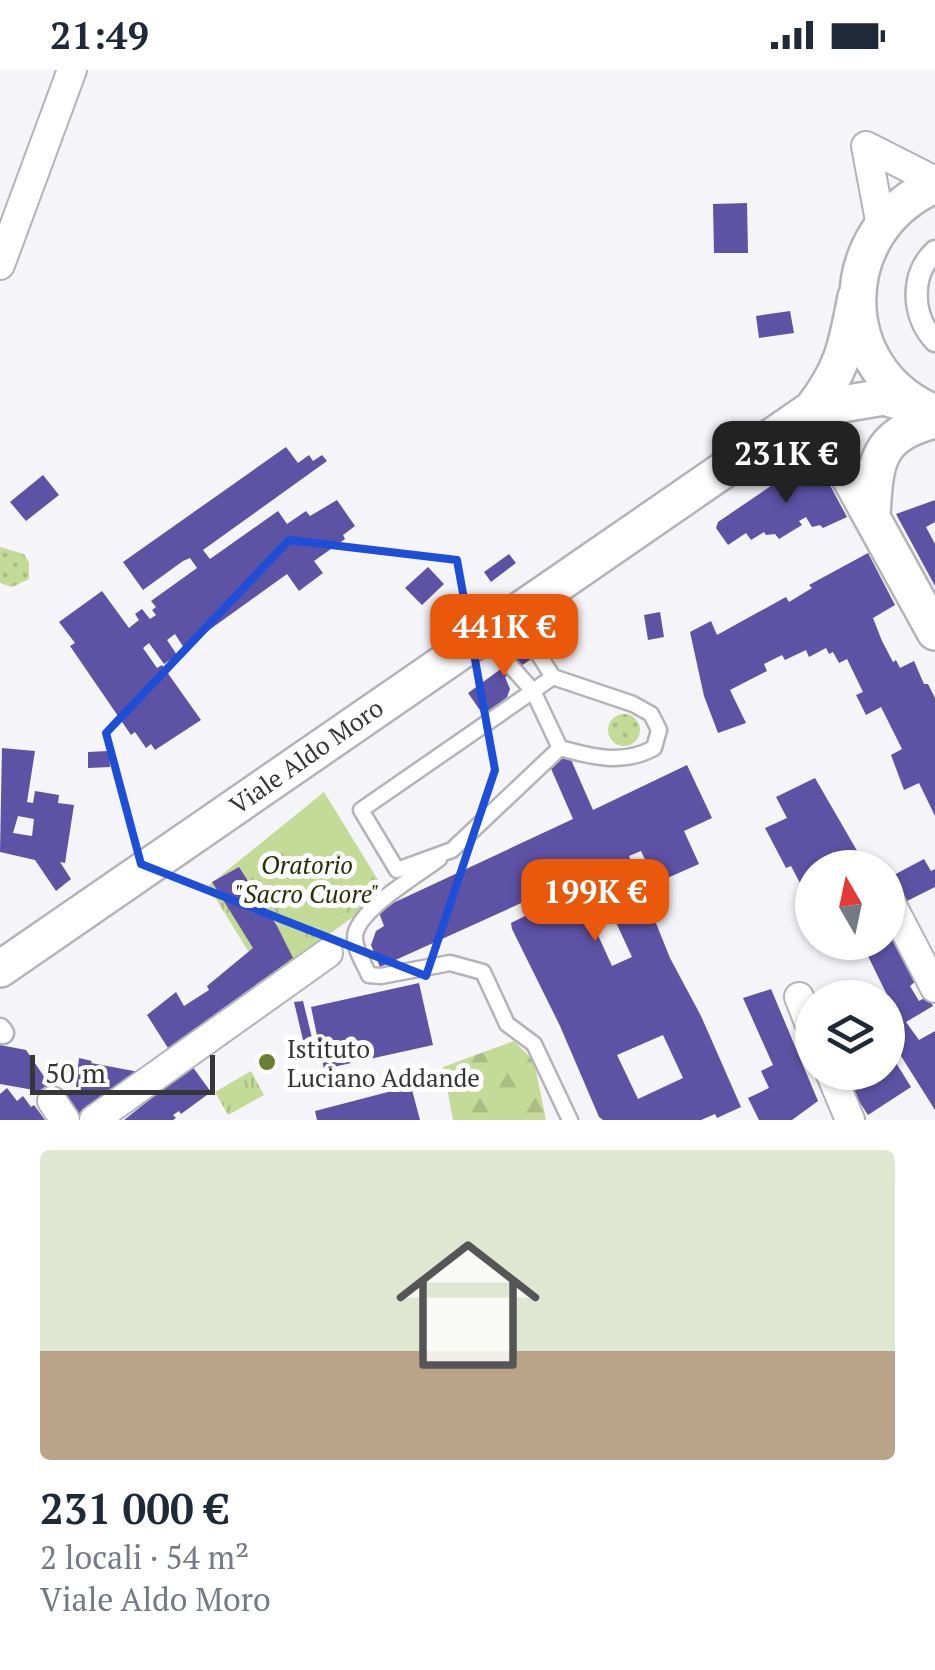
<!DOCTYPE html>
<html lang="it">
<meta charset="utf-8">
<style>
body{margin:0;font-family:"PT Serif",serif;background:#f6f6f7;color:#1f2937;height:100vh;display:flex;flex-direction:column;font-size:38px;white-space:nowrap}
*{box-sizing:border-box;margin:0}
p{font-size:32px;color:#747a83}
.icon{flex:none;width:55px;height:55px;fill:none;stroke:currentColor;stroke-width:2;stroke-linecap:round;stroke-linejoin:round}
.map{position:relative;height:1050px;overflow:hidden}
.details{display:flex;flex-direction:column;background:#fff;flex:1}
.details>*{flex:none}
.needle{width:65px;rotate:351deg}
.tools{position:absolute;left:795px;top:780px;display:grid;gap:20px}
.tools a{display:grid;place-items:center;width:110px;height:110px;border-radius:50%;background:#fff;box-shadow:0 2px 8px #0004;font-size:50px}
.scale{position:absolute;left:30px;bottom:25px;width:185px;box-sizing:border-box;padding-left:10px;border:5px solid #363638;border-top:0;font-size:28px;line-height:35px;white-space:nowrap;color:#363638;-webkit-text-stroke:8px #fff;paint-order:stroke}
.price{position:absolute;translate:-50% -85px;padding:0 22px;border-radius:20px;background:#ea580c;color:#fff;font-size:32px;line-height:65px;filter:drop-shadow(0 2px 5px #0008)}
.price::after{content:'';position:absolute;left:50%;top:60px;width:30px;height:22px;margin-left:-15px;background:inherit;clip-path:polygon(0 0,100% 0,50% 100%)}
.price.on{background:#222;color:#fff}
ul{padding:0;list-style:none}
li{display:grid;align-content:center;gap:20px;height:530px;padding:0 40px}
li span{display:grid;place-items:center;height:310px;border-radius:10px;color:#555}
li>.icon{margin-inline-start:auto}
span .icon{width:180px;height:180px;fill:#fffc;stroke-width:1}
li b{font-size:42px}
.status{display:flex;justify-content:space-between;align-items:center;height:70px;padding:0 50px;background:#fff;direction:ltr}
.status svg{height:28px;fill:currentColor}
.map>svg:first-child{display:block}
.grass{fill:url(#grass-dots)}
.forest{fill:url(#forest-firs)}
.park{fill:url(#park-tufts)}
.pitch{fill:#c4da97}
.building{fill:#5e52a5;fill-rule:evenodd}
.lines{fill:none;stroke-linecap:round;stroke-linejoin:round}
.service-casing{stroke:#b3b3b8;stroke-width:19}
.pedestrian-casing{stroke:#b3b3b8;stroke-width:25}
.minor-casing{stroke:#b3b3b8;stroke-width:32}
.tertiary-casing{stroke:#b3b3b8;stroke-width:40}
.service{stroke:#fff;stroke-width:14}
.pedestrian{stroke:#fff;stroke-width:20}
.minor{stroke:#fff;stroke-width:28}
.tertiary{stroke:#fff;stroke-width:35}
.marked{fill:none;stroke:#1d4ed8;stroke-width:8;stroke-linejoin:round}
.poi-dot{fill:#697f31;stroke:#fff;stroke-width:4}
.labels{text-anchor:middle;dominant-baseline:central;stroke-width:10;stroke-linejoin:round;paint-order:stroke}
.street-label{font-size:25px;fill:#363638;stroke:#fff}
.park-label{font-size:25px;font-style:italic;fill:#263108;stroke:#fff}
.poi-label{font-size:25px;fill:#363638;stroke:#fff;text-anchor:start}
</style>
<div class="status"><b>21:49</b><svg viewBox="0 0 49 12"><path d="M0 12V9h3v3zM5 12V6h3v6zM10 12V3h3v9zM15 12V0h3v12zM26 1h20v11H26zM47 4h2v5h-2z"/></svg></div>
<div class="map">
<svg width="935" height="1050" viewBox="0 0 935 1050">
<defs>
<pattern id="grass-dots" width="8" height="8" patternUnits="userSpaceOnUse" patternTransform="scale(2.5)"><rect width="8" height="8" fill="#c4da97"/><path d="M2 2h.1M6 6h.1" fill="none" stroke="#a9bc83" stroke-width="1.8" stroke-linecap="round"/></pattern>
<pattern id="forest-firs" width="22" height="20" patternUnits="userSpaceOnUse" patternTransform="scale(2.5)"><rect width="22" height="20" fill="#c4da97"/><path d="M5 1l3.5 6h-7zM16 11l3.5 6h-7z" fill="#a9bc83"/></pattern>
<pattern id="park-tufts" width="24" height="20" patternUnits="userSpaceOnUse" patternTransform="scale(2.5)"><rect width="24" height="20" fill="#c4da97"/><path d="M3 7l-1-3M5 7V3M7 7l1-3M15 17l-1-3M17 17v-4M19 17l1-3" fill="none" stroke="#a9bc83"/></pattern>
</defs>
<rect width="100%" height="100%" fill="#f4f4f9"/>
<path class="grass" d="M 0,477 L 24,484 L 29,493 L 29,509 L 12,517 L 0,513 Z
M608 660a16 16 0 1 1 32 0a16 16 0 1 1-32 0Z"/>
<path class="forest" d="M 514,971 L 534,991 L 546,1050 L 453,1050 L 443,997 Z"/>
<path class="park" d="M 324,722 L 386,823 L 266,910 L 208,816 Z
M 251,1001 L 264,1025 L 228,1045 L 215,1022 Z"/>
<path class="pitch" d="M 327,745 L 376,821 L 327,852 L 278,776 Z
M 286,794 L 320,848 L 294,864 L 260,810 Z"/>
<path class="building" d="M 747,133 L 748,183 L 714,183 L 713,134 Z
M 790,241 L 794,263 L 759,268 L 756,246 Z
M 286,377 L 298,393 L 309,385 L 313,391 L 322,385 L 327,391 L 203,480 L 210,489 L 278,441 L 287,454 L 306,441 L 310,446 L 337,430 L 355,456 L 343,465 L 345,469 L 314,491 L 323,503 L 299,521 L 287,504 L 184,578 L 175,564 L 167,570 L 177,585 L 164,594 L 149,573 L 143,578 L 157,598 L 162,595 L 201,650 L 155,680 L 151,674 L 146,678 L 135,662 L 131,665 L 70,576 L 75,573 L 59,552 L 102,521 L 129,558 L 139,550 L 135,544 L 142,539 L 150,549 L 156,545 L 152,540 L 156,537 L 151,531 L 197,498 L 190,488 L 183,491 L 143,520 L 123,492 Z
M 812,388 L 817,391 L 847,447 L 823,458 L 820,455 L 812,457 L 806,447 L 799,451 L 802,455 L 779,469 L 775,464 L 766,465 L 764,462 L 751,470 L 746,463 L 728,475 L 716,458 L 718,452 Z
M 43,405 L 59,425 L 26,451 L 10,432 Z
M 935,430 L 935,452 L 926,457 L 935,474 L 935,516 L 896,444 Z
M 868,483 L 895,535 L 873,548 L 882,571 L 893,592 L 896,590 L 900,598 L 914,591 L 924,614 L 928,614 L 935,628 L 935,746 L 919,713 L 904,720 L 891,685 L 902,679 L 881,637 L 866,645 L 856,625 L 863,622 L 847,589 L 839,593 L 833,582 L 829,584 L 826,578 L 809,587 L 806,580 L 785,590 L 782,585 L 764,594 L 767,601 L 730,620 L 746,653 L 718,663 L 704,626 L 690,562 L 711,551 L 717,565 L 786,527 L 789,532 L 812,518 L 809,515 Z
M 509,484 L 516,493 L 491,512 L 484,502 Z
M 428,497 L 444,514 L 422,535 L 405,518 Z
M 660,542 L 664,567 L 648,570 L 644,545 Z
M 547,565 L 553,574 L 505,607 L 510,619 L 507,627 L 484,646 L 468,623 Z
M 2,678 L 35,681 L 27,732 L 33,733 L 35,721 L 59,725 L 58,733 L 74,735 L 65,793 L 60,792 L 71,809 L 56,821 L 35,790 L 0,782 ZM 18,746 L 34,749 L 32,766 L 13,763 Z
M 109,681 L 110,697 L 88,698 L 88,682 Z
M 569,685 L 593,740 L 687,695 L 712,748 L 684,761 L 699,794 L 656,813 L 641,781 L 629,786 L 670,888 L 701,946 L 741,1037 L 717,1048 L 715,1044 L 701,1050 L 603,1050 L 599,1047 L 560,956 L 512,859 L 511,853 L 533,842 L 528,830 L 380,897 L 371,875 L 376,861 L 384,856 L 378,840 L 573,749 L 549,694 ZM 602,822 L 632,887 L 612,896 L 582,830 ZM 663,965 L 683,1008 L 638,1029 L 617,985 Z
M 815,708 L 867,798 L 812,798 L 812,826 L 808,828 L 791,796 L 786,798 L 765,758 L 787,748 L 776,727 Z
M 924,789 L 931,801 L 935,799 L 935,817 L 903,833 L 892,806 Z
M 239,797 L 277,856 L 293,888 L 168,978 L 147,945 L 176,922 L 184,936 L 209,920 L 207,916 L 253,878 L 212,812 Z
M 888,854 L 917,910 L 910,916 L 919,931 L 928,926 L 933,936 L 906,952 L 919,970 L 935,961 L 935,1040 L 889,967 L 895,964 L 888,951 L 888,927 L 867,884 L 858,883 L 843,888 L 834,872 L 888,872 Z
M 419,913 L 433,975 L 324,999 L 311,937 Z
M 771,919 L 818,1031 L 792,1050 L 759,1050 L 748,1028 L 769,1018 L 761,1001 L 773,995 L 743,928 Z
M 303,931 L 312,968 L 303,970 L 294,932 Z
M 0,975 L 26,980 L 56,1024 L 0,1014 Z
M 888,980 L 911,1017 L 868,1045 L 840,1002 L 888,1002 Z
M 79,988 L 92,991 L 91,993 L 139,1002 L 76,1047 L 56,1024 L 80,1025 L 81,1017 L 76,1017 Z
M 192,996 L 211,1022 L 181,1044 L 179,1041 L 173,1045 L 176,1048 L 173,1050 L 124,1050 Z
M 411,1016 L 420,1050 L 317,1050 L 315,1041 Z
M 7,1018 L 17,1031 L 23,1026 L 31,1037 L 34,1035 L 45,1050 L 0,1050 L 0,1024 Z"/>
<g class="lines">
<g class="service-casing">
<path id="service" d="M 513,544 L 553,607
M 486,568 L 533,621 L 560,678 L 452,780 L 397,800 L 361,740 L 533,621 L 553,607 L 633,634 L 651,644 L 659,660 L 654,678 C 623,695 592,687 560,678
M 439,789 C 419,804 354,842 355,868 C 355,880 364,894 369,905 L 381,906 L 450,893 L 483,902 L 507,954 L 534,974 L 570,1050"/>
</g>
<g class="pedestrian-casing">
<path id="pedestrian" d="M 935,181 C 909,205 912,247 935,271
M 0,959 L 3,963"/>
</g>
<g class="minor-casing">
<path id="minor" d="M 866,76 L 881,156
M 866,76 L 935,111
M 0,195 L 72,0
M 888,828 L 935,918
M 799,927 L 812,960
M 830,1002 L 850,1050
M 52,1031 L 65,1050
M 94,1050 L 328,883"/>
</g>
<g class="tertiary-casing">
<path id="tertiary" d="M 935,115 C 833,159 831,301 935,343
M 812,339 L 935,562
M 812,339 L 884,327 L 918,337
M 872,446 C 875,392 876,365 935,350
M 0,899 L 812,339 C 844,297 846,277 856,227"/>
</g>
<use href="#service" class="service"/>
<use href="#pedestrian" class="pedestrian"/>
<use href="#minor" class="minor"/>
<use href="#tertiary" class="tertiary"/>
</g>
<path class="marked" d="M 289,470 L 457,490 L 495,700 L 426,906 L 141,794 L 106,663 Z"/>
<circle class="poi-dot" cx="267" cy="992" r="10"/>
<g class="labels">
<g class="street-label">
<text transform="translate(306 686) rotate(-35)">Viale Aldo Moro</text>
</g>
<g class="park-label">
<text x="307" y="794">Oratorio<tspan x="307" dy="29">"Sacro Cuore"</tspan></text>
</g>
<g class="poi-label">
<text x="287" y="978">Istituto<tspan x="287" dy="29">Luciano Addande</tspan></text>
</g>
</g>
</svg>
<div class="tools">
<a><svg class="needle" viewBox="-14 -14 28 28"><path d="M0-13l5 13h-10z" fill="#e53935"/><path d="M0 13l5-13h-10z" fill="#747a83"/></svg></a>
<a><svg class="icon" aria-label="layers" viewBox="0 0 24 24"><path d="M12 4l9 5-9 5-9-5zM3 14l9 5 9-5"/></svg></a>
</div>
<div class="scale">50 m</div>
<b class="price on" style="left:786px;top:436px">231K €</b>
<b class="price" style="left:504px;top:609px">441K €</b>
<b class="price" style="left:595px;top:874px">199K €</b>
</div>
<section class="details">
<ul>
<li><span style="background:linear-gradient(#dfe7d0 65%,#b9a48a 0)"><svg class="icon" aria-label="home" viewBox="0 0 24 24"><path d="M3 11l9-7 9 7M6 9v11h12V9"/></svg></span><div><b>231 000 €</b><p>2 locali · 54 m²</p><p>Viale Aldo Moro</p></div></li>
</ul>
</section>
